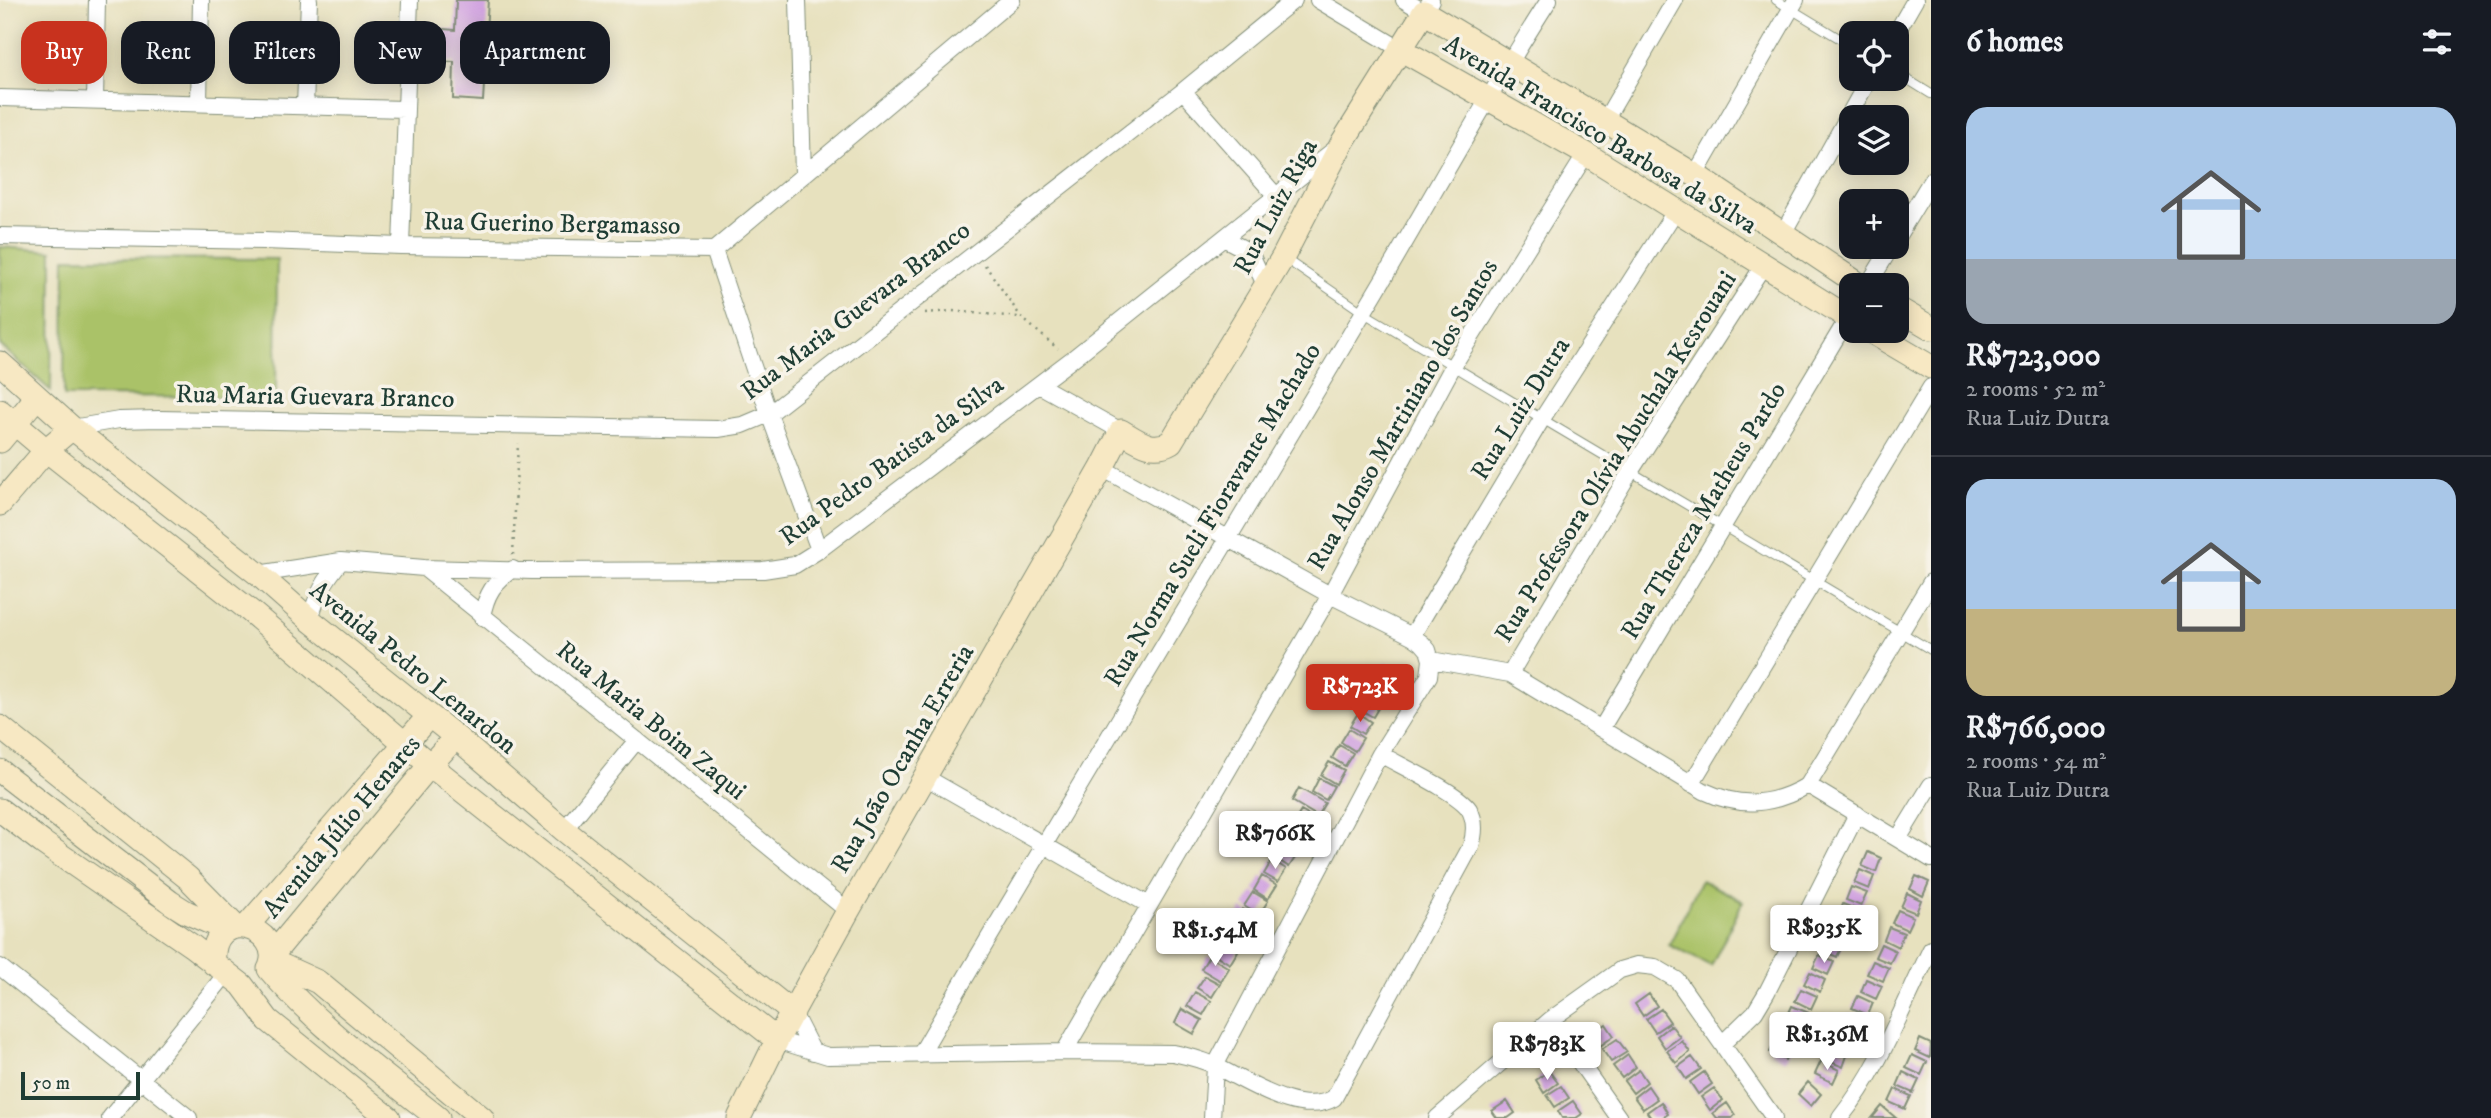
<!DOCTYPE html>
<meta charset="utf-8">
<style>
body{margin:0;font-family:"IM FELL DW Pica",serif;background:#242831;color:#f1f3f6;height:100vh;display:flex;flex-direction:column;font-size:26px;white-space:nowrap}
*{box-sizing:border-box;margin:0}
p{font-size:23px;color:#9ea1a6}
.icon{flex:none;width:38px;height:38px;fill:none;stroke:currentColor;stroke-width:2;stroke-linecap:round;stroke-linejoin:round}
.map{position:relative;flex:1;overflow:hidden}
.side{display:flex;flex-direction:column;background:#171b24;width:560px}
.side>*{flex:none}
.banner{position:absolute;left:21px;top:21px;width:665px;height:63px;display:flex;gap:14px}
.tools{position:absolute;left:1839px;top:21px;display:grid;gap:14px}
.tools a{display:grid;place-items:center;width:70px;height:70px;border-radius:14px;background:#171b24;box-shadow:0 4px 18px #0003;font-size:35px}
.scale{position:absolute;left:21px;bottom:18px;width:119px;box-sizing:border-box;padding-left:7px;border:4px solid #1f3d34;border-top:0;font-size:19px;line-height:24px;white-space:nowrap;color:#1f3d34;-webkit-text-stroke:5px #f7f3e8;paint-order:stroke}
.price{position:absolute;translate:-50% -60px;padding:0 16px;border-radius:7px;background:#fff;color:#222;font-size:23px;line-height:46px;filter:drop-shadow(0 2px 4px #0008)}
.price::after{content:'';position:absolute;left:50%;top:42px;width:21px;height:16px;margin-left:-10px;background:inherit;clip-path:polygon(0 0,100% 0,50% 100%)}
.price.selected{background:#c8321e;color:#fff}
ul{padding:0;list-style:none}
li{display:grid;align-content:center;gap:14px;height:371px;padding:0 35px}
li+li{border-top:2px solid #363941}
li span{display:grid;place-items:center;height:217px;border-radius:21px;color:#555}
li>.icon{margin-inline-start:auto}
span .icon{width:126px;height:126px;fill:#fffc;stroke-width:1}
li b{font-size:30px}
h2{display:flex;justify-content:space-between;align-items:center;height:84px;padding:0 35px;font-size:30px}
.pill{padding:0 24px;border-radius:21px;background:#171b24;box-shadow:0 4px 18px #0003;font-size:24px;line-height:63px}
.pill.selected{background:#c8321e;color:#fff}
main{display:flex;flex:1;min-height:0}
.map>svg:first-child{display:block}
.green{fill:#aac267;stroke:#64804e;stroke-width:2}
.building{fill:#d2a5e0}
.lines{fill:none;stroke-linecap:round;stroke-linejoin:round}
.lane-casing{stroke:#838f79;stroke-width:10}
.street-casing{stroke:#838f79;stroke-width:18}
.secondary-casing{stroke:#838f79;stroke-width:25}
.path{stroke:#838f79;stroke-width:2.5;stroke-dasharray:2 5;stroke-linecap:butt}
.lane{stroke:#fff;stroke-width:8}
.street{stroke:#fff;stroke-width:16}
.secondary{stroke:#f7e8c3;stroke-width:23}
.labels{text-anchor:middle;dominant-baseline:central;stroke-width:7;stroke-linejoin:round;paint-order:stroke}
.street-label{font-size:26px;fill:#1f3d34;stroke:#f7f3e8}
</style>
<main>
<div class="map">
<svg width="1931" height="1118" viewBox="0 0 1931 1118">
<rect width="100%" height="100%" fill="#f7f3e8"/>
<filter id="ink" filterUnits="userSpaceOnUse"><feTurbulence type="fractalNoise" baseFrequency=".0143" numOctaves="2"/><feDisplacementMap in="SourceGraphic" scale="14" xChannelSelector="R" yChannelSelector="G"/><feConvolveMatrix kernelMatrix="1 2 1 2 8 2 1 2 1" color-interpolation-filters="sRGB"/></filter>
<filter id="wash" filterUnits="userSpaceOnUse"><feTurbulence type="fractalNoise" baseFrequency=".00686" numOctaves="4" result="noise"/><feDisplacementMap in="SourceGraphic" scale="28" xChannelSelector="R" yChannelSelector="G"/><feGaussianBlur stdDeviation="1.57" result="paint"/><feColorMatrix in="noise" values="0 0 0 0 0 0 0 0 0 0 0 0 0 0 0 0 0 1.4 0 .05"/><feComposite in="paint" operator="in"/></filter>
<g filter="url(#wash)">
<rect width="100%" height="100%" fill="#e7e1be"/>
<path class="green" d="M 0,247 L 52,251 L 51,391 L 0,345 Z
M 65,258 L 277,259 L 276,397 L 64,396 Z
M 1701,880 L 1743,901 L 1711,966 L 1669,945 Z"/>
<g id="blocks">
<path class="building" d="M 456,0 L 488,0 L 486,32 L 507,32 L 505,68 L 485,67 L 483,101 L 453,99 L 454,62 L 429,61 L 431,28 L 455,30 Z
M 1386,663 L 1401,672 L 1392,687 L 1377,677 Z
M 1377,680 L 1390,688 L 1382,701 L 1369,693 Z
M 1367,695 L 1381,703 L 1373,717 L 1359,709 Z
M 1358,713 L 1371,722 L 1363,734 L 1350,726 Z
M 1349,729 L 1363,738 L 1355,751 L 1341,742 Z
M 1339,745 L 1353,753 L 1345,766 L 1332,758 Z
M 1329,762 L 1344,770 L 1336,784 L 1321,775 Z
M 1319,778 L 1334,786 L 1326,800 L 1312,792 Z
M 1299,788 L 1325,803 L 1317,816 L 1292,801 Z
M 1301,811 L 1315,819 L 1307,833 L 1293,824 Z
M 1277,818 L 1306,836 L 1298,849 L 1269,831 Z
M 1282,843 L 1298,853 L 1289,867 L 1274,857 Z
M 1868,852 L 1881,858 L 1876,872 L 1862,866 Z
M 1272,860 L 1286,869 L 1278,882 L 1264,874 Z
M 1860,870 L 1874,876 L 1869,889 L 1854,883 Z
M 1262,876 L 1277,885 L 1268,899 L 1254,890 Z
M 1916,876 L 1929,882 L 1923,896 L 1910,889 Z
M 1851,887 L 1867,893 L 1861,906 L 1846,900 Z
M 1253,892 L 1268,901 L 1259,915 L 1244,906 Z
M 1907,893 L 1921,900 L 1916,913 L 1901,907 Z
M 1843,904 L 1858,910 L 1852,924 L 1838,917 Z
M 1242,909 L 1259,919 L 1250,932 L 1234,922 Z
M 1898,910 L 1913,917 L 1907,930 L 1892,923 Z
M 1834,921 L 1849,927 L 1844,940 L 1829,934 Z
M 1234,925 L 1248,934 L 1239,948 L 1225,938 Z
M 1889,927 L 1904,933 L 1898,947 L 1884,940 Z
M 1827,937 L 1843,944 L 1837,957 L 1821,950 Z
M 1218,939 L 1238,951 L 1230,964 L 1211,952 Z
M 1881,944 L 1896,951 L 1890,963 L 1875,957 Z
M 1819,955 L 1834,962 L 1828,975 L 1813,968 Z
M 1209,956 L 1229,968 L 1221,981 L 1201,969 Z
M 1873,961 L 1889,968 L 1883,981 L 1867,974 Z
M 1810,972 L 1825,980 L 1820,992 L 1804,984 Z
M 1205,976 L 1220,984 L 1212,997 L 1197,988 Z
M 1866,979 L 1882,986 L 1876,999 L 1861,992 Z
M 1801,989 L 1817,996 L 1811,1009 L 1795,1001 Z
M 1195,992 L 1211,1001 L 1203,1015 L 1187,1006 Z
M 1649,994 L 1657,1006 L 1643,1016 L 1635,1004 Z
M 1858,996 L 1873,1003 L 1868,1015 L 1852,1008 Z
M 1792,1006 L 1809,1013 L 1802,1027 L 1786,1019 Z
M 1182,1009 L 1202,1020 L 1194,1034 L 1175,1023 Z
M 1661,1009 L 1670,1022 L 1655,1032 L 1646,1019 Z
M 1849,1013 L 1864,1020 L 1858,1032 L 1843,1025 Z
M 1785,1022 L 1801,1030 L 1795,1043 L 1779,1036 Z
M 1606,1024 L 1614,1036 L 1600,1046 L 1592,1034 Z
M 1671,1025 L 1680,1037 L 1665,1048 L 1657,1036 Z
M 1840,1030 L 1856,1037 L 1850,1051 L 1834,1043 Z
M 1617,1039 L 1627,1052 L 1611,1062 L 1602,1049 Z
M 1776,1039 L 1792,1047 L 1785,1060 L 1770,1052 Z
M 1920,1039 L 1931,1044 L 1930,1058 L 1915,1051 Z
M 1682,1041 L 1690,1052 L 1676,1063 L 1667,1051 Z
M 1833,1046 L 1848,1053 L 1843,1067 L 1826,1060 Z
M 1628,1055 L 1636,1067 L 1622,1078 L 1613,1066 Z
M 1912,1055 L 1927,1062 L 1921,1075 L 1906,1068 Z
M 1692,1057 L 1701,1069 L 1686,1079 L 1678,1067 Z
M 1821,1061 L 1839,1070 L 1833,1083 L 1815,1074 Z
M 1639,1070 L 1647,1082 L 1633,1093 L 1624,1081 Z
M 1549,1071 L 1558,1083 L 1544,1093 L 1536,1080 Z
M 1704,1072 L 1712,1084 L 1698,1094 L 1690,1082 Z
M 1903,1072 L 1919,1080 L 1913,1093 L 1897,1086 Z
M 1808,1082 L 1821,1094 L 1811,1106 L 1798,1094 Z
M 1561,1086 L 1569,1098 L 1555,1107 L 1547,1095 Z
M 1648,1086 L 1657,1099 L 1643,1109 L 1634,1097 Z
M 1714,1088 L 1723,1100 L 1710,1110 L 1701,1097 Z
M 1895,1089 L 1911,1096 L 1905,1109 L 1889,1102 Z
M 1507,1101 L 1515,1113 L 1508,1118 L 1497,1118 L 1492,1111 Z
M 1573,1101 L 1582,1114 L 1576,1118 L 1562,1118 L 1558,1111 Z
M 1661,1102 L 1668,1114 L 1662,1118 L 1651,1118 L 1647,1112 Z
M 1727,1103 L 1735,1115 L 1732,1118 L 1717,1118 L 1713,1113 Z
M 1882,1106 L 1896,1118 L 1872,1118 Z"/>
</g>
</g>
<g filter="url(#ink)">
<use href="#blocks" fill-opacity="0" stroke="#838f79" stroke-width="2"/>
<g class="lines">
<g class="lane-casing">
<path id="lane" d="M 1776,0 L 1852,46
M 1897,73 L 1931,94
M 1284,258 L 1364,313 L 1931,650"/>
</g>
<g class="street-casing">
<path id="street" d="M 798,0 L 803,174
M 1318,0 L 1400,49
M 1404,0 L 1424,12 L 1431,0
M 1896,33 L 1915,0
M 1183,91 L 1277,197
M 0,98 L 405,109
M 95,101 L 97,0
M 199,102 L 201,0
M 305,106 L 309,0
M 1604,122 L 1675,0
M 1695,175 L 1796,0
M 1782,235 L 1869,79
M 0,236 L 264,241 L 401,246 L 714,250 L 1012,0
M 1897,237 L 1931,181
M 1225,239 L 1250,252 L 1266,287
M 401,246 L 410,0
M 714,250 L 769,414 L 819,550
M 1868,285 L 1891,247
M 1039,385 L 1121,431
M 72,428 L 119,420 L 159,419 L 718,429 L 743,425 L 769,414 L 1183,91 L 1294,0
M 1102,468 L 1330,595 L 1412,636 L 1422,643 L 1428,650 L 1431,660 L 1429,676 L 1380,754 L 1215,1066 L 1212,1118
M 424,568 L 848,911
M 258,574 L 341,561 L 424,568 L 532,571 L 763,570 L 795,565 L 819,550 L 1071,360 L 1335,149
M 482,617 C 486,594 494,582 513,569
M 310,620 C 316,596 325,580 341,561
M 1412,636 L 1542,419 L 1676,210
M 1431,660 L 1510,674 L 1704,791 C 1740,808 1773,806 1808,785 L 1931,582
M 1510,674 L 1630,472 L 1763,266
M 1601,729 L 1848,318
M 925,777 L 1149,905
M 1691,784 L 1931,387
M 1808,785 L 1931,859
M 564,830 L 637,740
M 1898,839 L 1931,785
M 0,967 L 189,1118
M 793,1013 L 813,1052
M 1550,1020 L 1619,1118
M 777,1040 L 828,1056 L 1064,1052 L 1173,1053 C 1187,1056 1202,1059 1215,1066 C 1249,1082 1300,1118 1334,1098 L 1471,846 C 1475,833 1476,821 1469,809 C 1457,792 1401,766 1380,754
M 1722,1044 L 1755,1012 L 1767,992 L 1857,814
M 1064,1052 L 1330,595 L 1453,366 L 1586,154
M 920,1055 C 1065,806 1216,561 1363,313 C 1426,209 1483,102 1549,0
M 110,1118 L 226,974
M 1437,1118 L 1550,1020 L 1620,970 L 1637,965 L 1655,967 L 1677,980 L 1774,1118
M 1840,1118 C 1880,1068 1903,1006 1931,949"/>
</g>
<g class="secondary-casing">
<path id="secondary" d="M 1400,49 L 1586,154 L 1852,320
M 1897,308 L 1931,328
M 1870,331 L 1931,367
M 0,363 L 72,428 L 258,574 L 310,620 L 456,737 L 564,830 L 793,1013
M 0,411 L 46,450 L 250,611 L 430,765 L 777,1040
M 0,441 L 36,398
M 0,504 L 46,450 L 72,428
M 0,727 L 188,878 L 236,927
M 0,771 L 170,902 L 186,912 L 227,930
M 0,810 L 43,843 L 192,946 L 242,985 L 268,1020 L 389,1118
M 246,927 L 428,717
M 273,954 L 430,765 L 456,737
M 272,961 L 318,982 L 482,1118
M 214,964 C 209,902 286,928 270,967
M 269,969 C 318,1027 379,1071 438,1118
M 739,1118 L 777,1040 L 848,911 L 1102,468 L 1121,431 C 1138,441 1152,453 1171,442 L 1283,257 L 1342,143 L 1424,12 L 1695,175 L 1860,285"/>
</g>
<path class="path" d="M 985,265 L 1021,317 L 1058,349
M 925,313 L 952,311 L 1019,317
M 513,555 L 518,443"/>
<use href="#lane" class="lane"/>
<use href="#street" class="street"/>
<use href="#secondary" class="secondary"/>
</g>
</g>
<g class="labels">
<g class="street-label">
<text transform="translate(1600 135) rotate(31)">Avenida Francisco Barbosa da Silva</text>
<text transform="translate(1276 207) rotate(-62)">Rua Luiz Riga</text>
<text transform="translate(552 224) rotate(1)">Rua Guerino Bergamasso</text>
<text transform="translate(856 311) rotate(-37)">Rua Maria Guevara Branco</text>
<text transform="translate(315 397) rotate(1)">Rua Maria Guevara Branco</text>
<text transform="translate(1521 409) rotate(-58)">Rua Luiz Dutra</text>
<text transform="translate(1403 415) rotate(-60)">Rua Alonso Martiniano dos Santos</text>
<text transform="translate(1616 457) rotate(-58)">Rua Professora Olívia Abuchala Kesrouani</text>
<text transform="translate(892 461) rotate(-36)">Rua Pedro Batista da Silva</text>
<text transform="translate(1704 511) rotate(-59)">Rua Thereza Matheus Pardo</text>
<text transform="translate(1213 515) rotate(-59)">Rua Norma Sueli Fioravante Machado</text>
<text transform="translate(413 668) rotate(39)">Avenida Pedro Lenardon</text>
<text transform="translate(651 721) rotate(39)">Rua Maria Boim Zaqui</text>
<text transform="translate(903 759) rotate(-60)">Rua João Ocanha Erreria</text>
<text transform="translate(342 827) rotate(-50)">Avenida Júlio Henares</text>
</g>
</g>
</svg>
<div class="tools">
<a><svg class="icon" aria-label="locate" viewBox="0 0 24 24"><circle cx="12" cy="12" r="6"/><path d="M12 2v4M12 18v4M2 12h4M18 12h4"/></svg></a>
<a><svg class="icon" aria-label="layers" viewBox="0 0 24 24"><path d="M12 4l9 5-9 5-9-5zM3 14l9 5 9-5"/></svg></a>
<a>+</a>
<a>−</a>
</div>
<div class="scale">50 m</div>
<b class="price selected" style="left:1360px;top:724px">R$723K</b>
<b class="price" style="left:1275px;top:871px">R$766K</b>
<b class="price" style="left:1824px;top:965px">R$935K</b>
<b class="price" style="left:1215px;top:968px">R$1.54M</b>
<b class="price" style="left:1827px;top:1072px">R$1.36M</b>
<b class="price" style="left:1547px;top:1082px">R$783K</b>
<div class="banner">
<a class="pill selected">Buy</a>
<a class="pill">Rent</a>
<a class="pill">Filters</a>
<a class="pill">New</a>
<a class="pill">Apartment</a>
</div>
</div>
<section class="side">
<h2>6 homes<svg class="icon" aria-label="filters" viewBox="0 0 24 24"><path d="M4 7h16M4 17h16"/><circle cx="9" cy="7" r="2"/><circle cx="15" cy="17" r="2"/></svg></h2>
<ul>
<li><span style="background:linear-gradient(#a9c7e8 70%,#9aa5b1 0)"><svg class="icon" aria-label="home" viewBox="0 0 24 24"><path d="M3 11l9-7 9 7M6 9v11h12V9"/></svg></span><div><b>R$723,000</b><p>2 rooms · 52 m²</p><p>Rua Luiz Dutra</p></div></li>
<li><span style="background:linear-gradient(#a9c7e8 60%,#c2b280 0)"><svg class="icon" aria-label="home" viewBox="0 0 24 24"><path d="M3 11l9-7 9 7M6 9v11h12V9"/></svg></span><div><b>R$766,000</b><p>2 rooms · 54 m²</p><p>Rua Luiz Dutra</p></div></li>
</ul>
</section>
</main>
